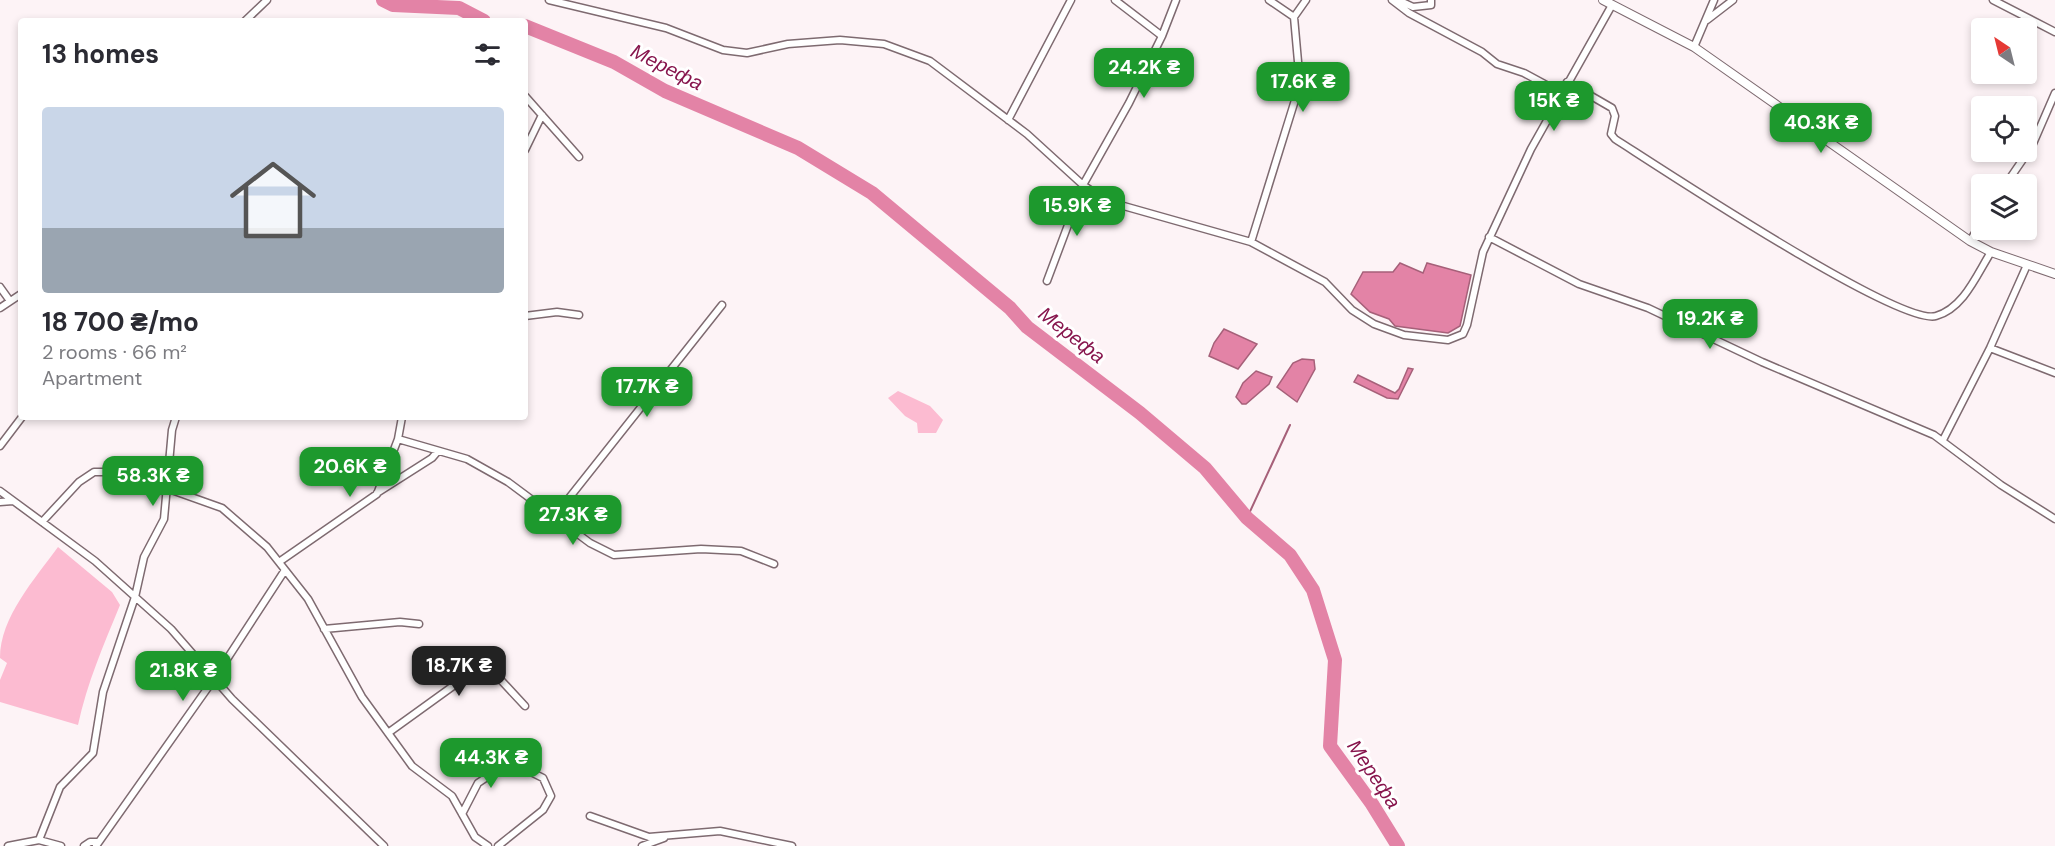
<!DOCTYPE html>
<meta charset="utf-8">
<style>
body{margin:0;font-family:"DM Sans",sans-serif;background:#f7f7f7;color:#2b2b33;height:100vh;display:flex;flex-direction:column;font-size:22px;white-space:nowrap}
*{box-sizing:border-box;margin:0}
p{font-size:20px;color:#7c7c81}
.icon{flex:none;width:33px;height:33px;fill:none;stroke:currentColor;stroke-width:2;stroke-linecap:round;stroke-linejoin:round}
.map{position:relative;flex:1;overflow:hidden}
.panel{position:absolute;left:18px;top:18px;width:510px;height:402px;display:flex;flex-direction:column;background:#fff;border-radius:6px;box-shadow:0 3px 9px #0003}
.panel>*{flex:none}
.needle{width:39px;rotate:325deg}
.controls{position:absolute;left:1971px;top:18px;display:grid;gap:12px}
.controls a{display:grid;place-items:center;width:66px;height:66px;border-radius:6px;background:#fff;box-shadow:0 3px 9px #0003;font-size:30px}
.price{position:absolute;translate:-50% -51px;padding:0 14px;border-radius:12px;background:#1d992d;color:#fff;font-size:20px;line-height:39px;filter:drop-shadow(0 2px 3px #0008)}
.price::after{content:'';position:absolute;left:50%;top:36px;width:18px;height:14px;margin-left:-9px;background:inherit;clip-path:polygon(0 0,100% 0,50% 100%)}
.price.on{background:#222;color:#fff}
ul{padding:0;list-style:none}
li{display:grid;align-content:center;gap:12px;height:318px;padding:0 24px}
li+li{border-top:2px solid #e1e1e2}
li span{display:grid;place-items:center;height:186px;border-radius:6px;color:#555}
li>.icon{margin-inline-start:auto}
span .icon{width:108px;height:108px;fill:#fffc;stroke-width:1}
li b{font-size:26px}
h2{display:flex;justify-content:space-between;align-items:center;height:72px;padding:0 24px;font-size:26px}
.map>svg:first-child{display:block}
.green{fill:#fcbbd1}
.water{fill:#e383a6;stroke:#a66079;stroke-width:1.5}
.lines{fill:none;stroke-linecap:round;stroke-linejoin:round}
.stream{stroke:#a66079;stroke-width:2}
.river{stroke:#e383a6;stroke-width:14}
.minor-casing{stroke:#7e6a70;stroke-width:9}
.tertiary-casing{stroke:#7e6a70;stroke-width:10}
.minor{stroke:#fff;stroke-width:6}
.tertiary{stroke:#fff;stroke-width:8}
.labels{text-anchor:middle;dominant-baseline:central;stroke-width:6;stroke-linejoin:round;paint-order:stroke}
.water-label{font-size:20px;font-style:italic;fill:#87154d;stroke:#fff}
</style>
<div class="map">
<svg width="2055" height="846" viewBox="0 0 2055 846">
<rect width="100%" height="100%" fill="#fdf3f6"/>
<path class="green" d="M 898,391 L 930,406 L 943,420 L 936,433 L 918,433 L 917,423 L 905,416 L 888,398 Z
M 58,547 L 112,592 L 120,605 C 104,644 87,683 78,725 L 0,702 L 0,680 L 7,663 L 0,658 C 0,617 35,579 58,547 Z"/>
<path class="water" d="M 1400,263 L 1423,273 L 1427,263 L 1471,275 L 1460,326 L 1448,333 L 1395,326 L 1389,319 L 1370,312 L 1351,294 L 1363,272 L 1393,272 Z
M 1224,329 L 1257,344 L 1238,369 L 1209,356 L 1214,343 Z
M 1302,359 L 1314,360 L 1315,369 L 1297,402 L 1277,387 L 1293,363 Z
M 1408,368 L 1413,369 L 1398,399 L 1387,398 L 1354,382 L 1358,375 L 1395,393 L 1399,389 Z
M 1256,371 L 1272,377 L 1269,384 L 1246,404 L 1242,404 L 1236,397 L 1243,383 Z"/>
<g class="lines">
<path class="stream" d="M 1247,518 L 1290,425"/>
<path class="river" d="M 383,0 L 393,5 L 459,8 L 484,21
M 525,26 L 614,62 L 665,91 L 798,148 L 872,193 L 1010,308 L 1027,327 L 1140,413 L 1205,468 L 1247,518 L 1290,555 L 1313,590 L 1335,660 L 1330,746 L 1372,804 L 1398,846"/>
<g class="minor-casing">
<path id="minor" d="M 549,0 L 666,28 L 723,50 L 747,53 L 788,44 L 840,40 L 884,44 L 930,61 L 1027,134 L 1083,185 L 1106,201 L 1251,242 L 1325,282 L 1352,310 L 1374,324 L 1404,335 L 1448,340 L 1463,334 L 1467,325 L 1483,252 L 1531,149 L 1612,5
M 1115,0 L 1162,36
M 1392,0 L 1409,13 L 1482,52 L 1497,64 L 1524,73 L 1561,93
M 1398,0 L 1413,7 L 1431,5 L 1431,0
M 1993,0 L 2055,32
M 1294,17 L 1306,0
M 1707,20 L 1733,0
M 245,21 L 267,0
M 1694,47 L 1714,0
M 1567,82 L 1612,108 L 1615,116 L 1611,134 L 1615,139 C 1659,167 1900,327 1936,316 C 1964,308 1977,274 1991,252
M 525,96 L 579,157
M 1008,120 L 1071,0
M 525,150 L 542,115
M 2006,184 L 2032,146 L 2055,93
M 1489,237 L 1579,284 L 1648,308 L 1762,362 L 1934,435 L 2001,485 L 2055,519
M 1970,241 L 1982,222
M 1251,242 L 1300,84 L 1294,17 L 1269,0
M 1047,281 L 1083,185 L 1129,103 L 1162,36 L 1176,0
M 0,287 L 10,301
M 0,308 L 21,294
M 525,316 L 557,312 L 579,315
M 1990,348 L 2055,373
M 398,439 L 467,459 L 508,482 L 590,543 L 614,555 L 701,549 L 741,551 L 774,564
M 1943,440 L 1990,348 L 2027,265
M 0,446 L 22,417
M 0,491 L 95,561 L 171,629 L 232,699 L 384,846
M 377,493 L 432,458 L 438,451
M 0,502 L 13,501
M 554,517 L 722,305
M 42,522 L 79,482 L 94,472 L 121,472 L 222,508 L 267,547 L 308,599 L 362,697 L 412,766 L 452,796 L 475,837 L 488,846
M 279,562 L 377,494 L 398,439 L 402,417
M 324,629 L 400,622 L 419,624
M 388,733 L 485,663 L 525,706
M 462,814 L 478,783 L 496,771 L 525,769 L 543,778 L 551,796 L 543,810 L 498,846
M 590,816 L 649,837 L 720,831 L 792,846
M 39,840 L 60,787 L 93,753 L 103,692 L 135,597 L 144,557 L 164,519 L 172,430 L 176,417
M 8,846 L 39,840 L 61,846
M 84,846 L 90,842 L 98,842
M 96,846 L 214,679 L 285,570
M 642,846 L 664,838"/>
</g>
<g class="tertiary-casing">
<path id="tertiary" d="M 1603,0 L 1694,47 L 1970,241 L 1991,252 L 2055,274"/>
</g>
<use href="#minor" class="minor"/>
<use href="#tertiary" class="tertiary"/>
</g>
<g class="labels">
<g class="water-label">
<text transform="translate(667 67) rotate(27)">Мерефа</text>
<text transform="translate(1072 335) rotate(38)">Мерефа</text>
<text transform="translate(1374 774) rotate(56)">Мерефа</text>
</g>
</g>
</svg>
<div class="controls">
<a><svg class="needle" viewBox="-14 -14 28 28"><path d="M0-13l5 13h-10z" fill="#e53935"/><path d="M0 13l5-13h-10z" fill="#7c7c81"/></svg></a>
<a><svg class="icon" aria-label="locate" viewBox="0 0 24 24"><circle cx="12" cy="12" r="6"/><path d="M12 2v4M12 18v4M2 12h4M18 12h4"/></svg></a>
<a><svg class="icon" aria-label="layers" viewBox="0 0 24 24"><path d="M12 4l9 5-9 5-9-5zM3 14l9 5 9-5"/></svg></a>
</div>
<b class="price" style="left:1144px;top:99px">24.2K ₴</b>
<b class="price" style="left:1303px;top:113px">17.6K ₴</b>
<b class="price" style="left:1554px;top:132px">15K ₴</b>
<b class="price" style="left:1821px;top:154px">40.3K ₴</b>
<b class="price" style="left:1077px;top:237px">15.9K ₴</b>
<b class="price" style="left:1710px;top:350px">19.2K ₴</b>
<b class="price" style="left:647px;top:418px">17.7K ₴</b>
<b class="price" style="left:350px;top:498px">20.6K ₴</b>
<b class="price" style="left:153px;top:507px">58.3K ₴</b>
<b class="price" style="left:573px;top:546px">27.3K ₴</b>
<b class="price on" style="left:459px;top:697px">18.7K ₴</b>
<b class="price" style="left:183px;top:702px">21.8K ₴</b>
<b class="price" style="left:491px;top:789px">44.3K ₴</b>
<section class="panel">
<h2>13 homes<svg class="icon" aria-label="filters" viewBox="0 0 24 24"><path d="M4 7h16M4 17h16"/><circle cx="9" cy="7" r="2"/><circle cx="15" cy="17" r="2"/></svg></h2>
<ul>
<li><span style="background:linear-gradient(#c9d6e8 65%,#9aa5b1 0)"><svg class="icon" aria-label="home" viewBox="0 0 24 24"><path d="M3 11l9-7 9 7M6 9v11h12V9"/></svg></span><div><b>18 700 ₴/mo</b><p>2 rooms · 66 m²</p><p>Apartment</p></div></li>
</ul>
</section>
</div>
